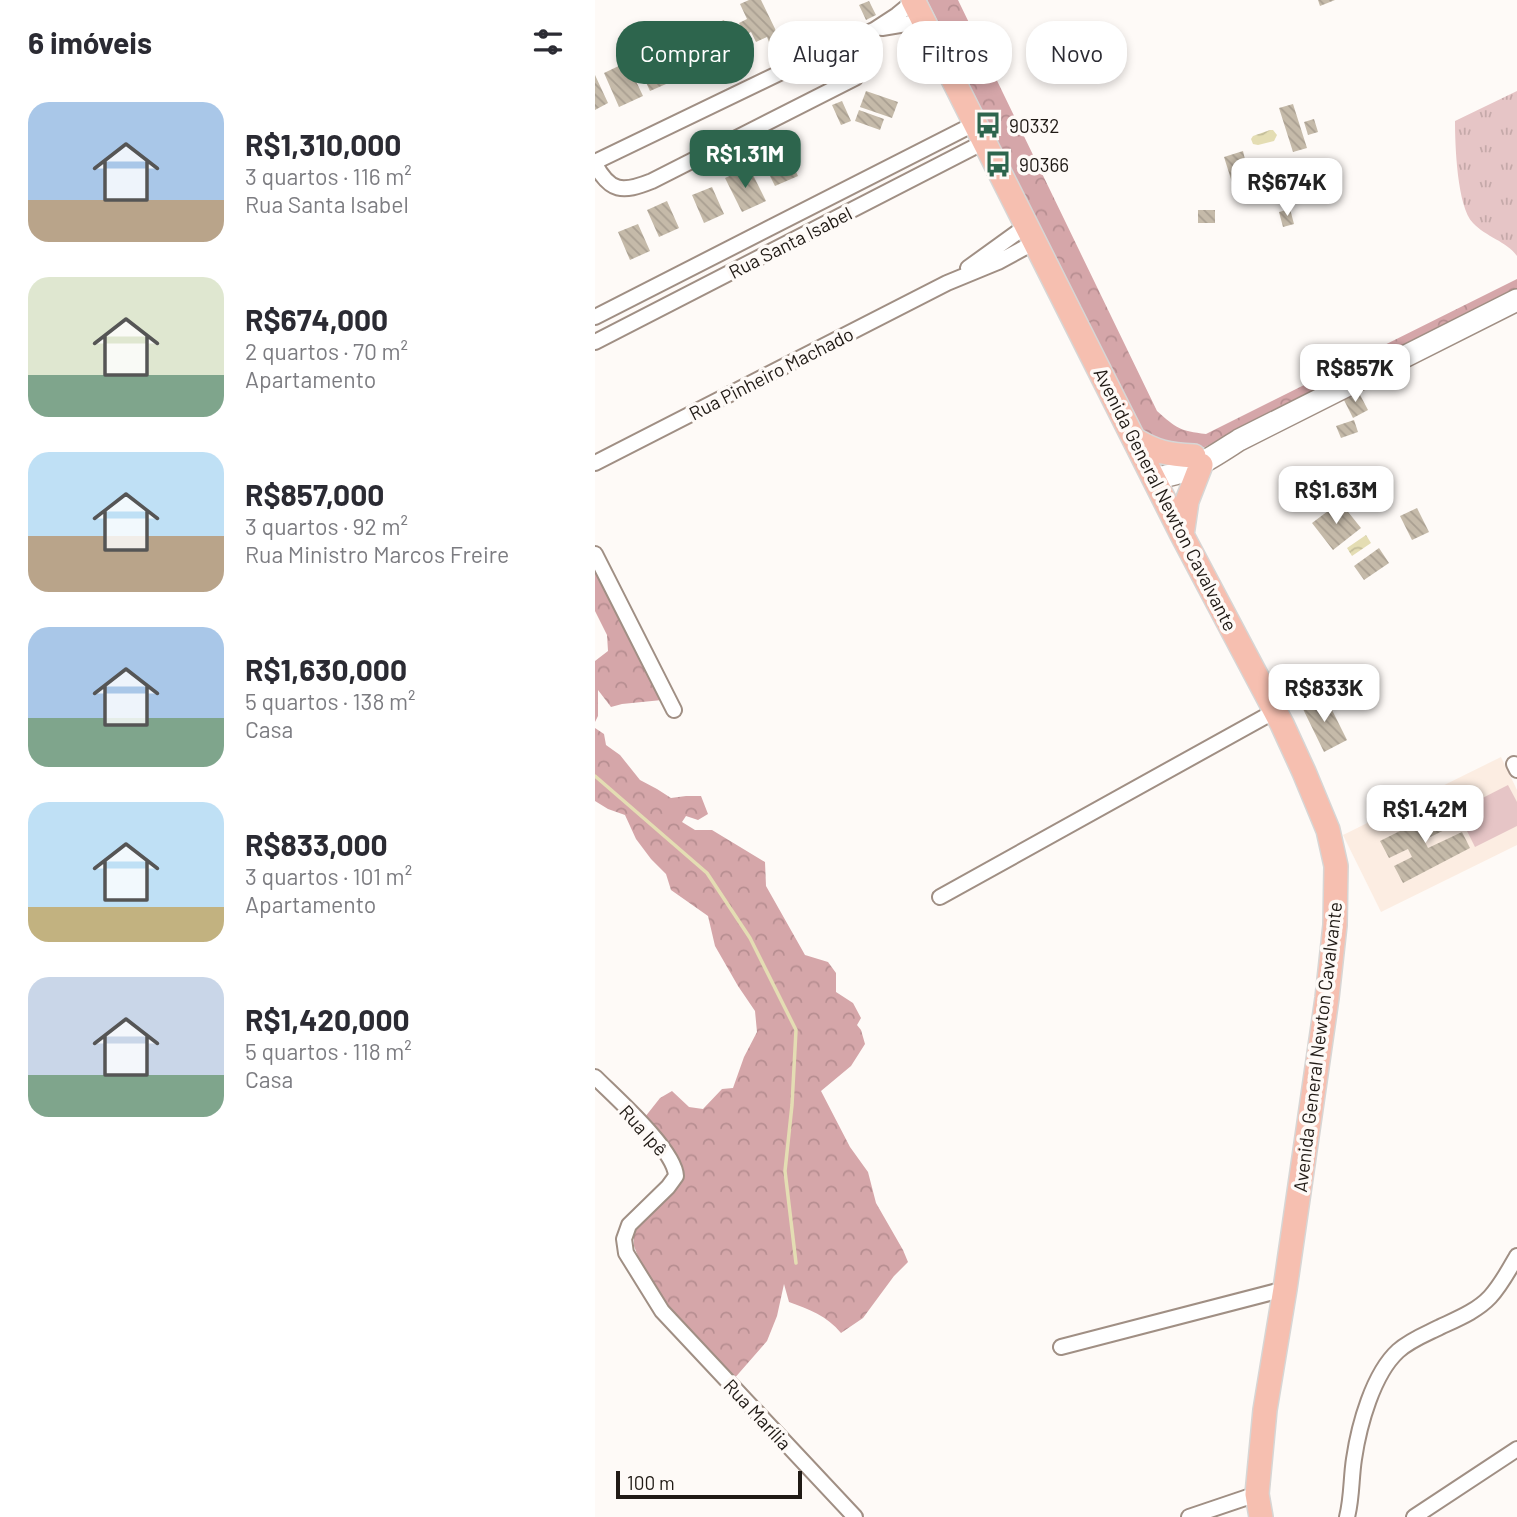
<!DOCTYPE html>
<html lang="pt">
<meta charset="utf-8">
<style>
body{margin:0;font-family:Barlow,sans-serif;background:#f2f2f3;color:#2b2b33;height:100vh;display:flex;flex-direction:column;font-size:26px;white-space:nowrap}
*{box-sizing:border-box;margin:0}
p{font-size:23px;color:#7c7c81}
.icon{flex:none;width:38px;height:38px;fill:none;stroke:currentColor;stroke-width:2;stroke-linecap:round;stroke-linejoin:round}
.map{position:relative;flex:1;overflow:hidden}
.panel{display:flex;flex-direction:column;background:#fff;width:595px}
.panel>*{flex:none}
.guide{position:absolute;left:21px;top:21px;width:665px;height:63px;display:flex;gap:14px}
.scale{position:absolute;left:21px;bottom:18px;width:186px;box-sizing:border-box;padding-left:7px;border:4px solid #201a15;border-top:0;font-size:19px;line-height:24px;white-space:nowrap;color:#201a15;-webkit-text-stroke:5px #fefaf7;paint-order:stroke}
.price{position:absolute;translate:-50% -60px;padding:0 16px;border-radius:14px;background:#fff;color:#222;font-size:23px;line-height:46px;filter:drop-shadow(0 2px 4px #0008)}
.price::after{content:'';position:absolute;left:50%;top:42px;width:21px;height:16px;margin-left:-10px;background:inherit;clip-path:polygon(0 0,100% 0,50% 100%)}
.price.active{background:#2d654d;color:#fff}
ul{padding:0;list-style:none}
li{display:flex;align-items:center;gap:21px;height:175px;padding:0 28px}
li span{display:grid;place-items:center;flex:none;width:196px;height:140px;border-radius:21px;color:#555}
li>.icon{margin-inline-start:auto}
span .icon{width:84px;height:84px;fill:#fffc;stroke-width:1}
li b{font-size:30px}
h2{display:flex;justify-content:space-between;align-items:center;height:84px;padding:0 28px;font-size:30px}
.pill{padding:0 24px;border-radius:28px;background:#fff;box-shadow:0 4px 10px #0003;font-size:24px;line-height:63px}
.pill.active{background:#2d654d;color:#fff}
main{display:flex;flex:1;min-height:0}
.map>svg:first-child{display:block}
.built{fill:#fcede2}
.grass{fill:url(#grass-tufts)}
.forest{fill:url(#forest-crowns)}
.garden{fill:#e6c5c6}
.water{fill:url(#water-waves)}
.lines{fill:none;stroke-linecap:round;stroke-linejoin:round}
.stream{stroke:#e4ddb3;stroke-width:3.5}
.building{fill:url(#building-back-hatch)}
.street-casing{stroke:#a08f84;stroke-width:18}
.secondary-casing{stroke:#a08f84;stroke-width:24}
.primary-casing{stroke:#d7d6d5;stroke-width:26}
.street{stroke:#fff;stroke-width:14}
.secondary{stroke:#fff;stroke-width:21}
.primary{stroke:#f6bfb0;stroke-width:23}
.labels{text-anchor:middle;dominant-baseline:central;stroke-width:7;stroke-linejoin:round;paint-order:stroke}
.poi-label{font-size:19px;fill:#201a15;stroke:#fefaf7;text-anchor:start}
.street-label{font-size:19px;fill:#201a15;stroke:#fefaf7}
</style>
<main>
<section class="panel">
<h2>6 imóveis<svg class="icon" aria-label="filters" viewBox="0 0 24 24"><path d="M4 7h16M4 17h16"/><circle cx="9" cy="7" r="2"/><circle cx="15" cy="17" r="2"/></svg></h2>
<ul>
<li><span style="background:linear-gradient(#a9c7e8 70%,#b9a48a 0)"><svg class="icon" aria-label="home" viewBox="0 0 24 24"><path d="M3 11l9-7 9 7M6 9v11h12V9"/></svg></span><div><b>R$1,310,000</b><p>3 quartos · 116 m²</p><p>Rua Santa Isabel</p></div></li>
<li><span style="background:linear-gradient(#dfe7d0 70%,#7fa58c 0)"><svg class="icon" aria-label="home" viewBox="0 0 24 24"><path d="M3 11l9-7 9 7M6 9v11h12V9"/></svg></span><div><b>R$674,000</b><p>2 quartos · 70 m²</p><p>Apartamento</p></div></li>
<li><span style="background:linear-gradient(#bfe0f5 60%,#b9a48a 0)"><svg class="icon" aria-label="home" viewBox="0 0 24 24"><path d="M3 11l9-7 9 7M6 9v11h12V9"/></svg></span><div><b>R$857,000</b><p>3 quartos · 92 m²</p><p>Rua Ministro Marcos Freire</p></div></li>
<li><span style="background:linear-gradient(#a9c7e8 65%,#7fa58c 0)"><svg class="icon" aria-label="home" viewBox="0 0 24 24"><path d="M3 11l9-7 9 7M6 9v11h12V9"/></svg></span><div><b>R$1,630,000</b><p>5 quartos · 138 m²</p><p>Casa</p></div></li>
<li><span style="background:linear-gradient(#bfe0f5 75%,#c2b280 0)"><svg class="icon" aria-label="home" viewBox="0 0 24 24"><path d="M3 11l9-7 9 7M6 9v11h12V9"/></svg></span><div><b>R$833,000</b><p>3 quartos · 101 m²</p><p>Apartamento</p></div></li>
<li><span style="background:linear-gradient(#c9d6e8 70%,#7fa58c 0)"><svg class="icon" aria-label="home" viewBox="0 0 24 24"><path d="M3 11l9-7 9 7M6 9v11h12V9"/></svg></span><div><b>R$1,420,000</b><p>5 quartos · 118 m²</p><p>Casa</p></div></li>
</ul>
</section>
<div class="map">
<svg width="922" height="1517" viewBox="0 0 922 1517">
<defs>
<pattern id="grass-tufts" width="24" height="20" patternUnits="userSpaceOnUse" patternTransform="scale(1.75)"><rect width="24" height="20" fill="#e6c5c6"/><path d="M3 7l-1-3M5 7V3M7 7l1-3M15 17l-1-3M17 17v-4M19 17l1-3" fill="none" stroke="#c5a9a9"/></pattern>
<pattern id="forest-crowns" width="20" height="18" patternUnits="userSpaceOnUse" patternTransform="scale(1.75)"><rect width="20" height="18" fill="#d5a6a9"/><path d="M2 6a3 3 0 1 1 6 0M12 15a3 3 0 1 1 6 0" fill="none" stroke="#b78e91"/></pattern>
<pattern id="water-waves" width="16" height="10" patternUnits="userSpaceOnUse" patternTransform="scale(1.75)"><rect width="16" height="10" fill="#e4ddb3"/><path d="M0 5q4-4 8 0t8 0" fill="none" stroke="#c3bd99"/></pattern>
<pattern id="building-back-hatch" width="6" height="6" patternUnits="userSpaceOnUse" patternTransform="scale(1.75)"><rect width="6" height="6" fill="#c5baa9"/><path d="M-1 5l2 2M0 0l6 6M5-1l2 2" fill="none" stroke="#a99f91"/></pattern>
</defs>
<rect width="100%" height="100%" fill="#fefaf7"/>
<path class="built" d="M 906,757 L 922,790 L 922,845 L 786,912 L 748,835 Z"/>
<path class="grass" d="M 922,91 L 922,256 C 911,241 891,237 878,223 C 862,207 860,144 860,121 Z"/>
<path class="forest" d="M 332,0 L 363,0 L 562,411 C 581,428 585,431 611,434 L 922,279 L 922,290 L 610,447 L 597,450 L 552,436 L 544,425 Z
M 0,566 L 41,643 L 45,661 L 59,684 L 67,700 L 27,704 L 16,707 L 3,690 L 3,716 L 0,722 L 0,661 L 13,651 L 12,635 L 0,611 Z
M 0,728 L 9,734 L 11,745 L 25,755 L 45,780 L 62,789 L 76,798 L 91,796 L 106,796 L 113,814 L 103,820 L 91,816 L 87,822 L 100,830 L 117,830 L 170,862 L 171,886 L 210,955 L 233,962 L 241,973 L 241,992 L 258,1003 L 266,1018 L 262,1025 L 266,1030 L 270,1044 L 256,1066 L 226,1091 L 255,1147 L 273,1172 L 281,1203 L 308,1250 L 313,1262 L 299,1276 L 268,1318 L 246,1333 C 232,1316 214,1309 194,1302 L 189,1284 L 182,1316 L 172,1341 L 138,1380 L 74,1306 L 50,1275 L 39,1246 L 38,1228 L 43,1206 L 86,1168 L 73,1141 L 50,1117 L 65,1098 L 77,1091 L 94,1107 L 108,1109 L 127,1089 L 138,1088 L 149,1057 L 162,1032 L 160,1011 L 143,986 L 120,946 L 113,916 L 76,890 L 71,874 L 56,859 L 41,839 L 30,815 L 13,809 L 0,801 Z"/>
<path class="garden" d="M 913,785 L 922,802 L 922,826 L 880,847 L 862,811 Z"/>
<path class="water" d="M 675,130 L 678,130 L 682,135 L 679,141 L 663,145 L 658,144 L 656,139 L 658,136 Z
M 771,535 L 776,543 L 757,556 L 752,548 Z"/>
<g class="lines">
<path class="stream" d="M 0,776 L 112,873 L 155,938 L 201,1030 L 197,1105 L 190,1171 L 201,1263"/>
</g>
<path class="building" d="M 154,0 L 166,0 L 184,37 L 174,42 L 172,37 L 161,42 L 156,32 L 150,35 L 144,23 L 152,19 L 145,4 Z
M 723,0 L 740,0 L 725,6 Z
M 274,1 L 281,15 L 271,20 L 264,5 Z
M 129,20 L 145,54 L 125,63 L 113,39 L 119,37 L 114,26 Z
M 101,39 L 117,74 L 94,84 L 78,50 Z
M 62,46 L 78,81 L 55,91 L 39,57 Z
M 32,62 L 48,96 L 24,107 L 9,73 Z
M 0,75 L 13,103 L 0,110 Z
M 271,91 L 303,102 L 297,118 L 265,107 Z
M 247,101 L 256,121 L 246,125 L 237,105 Z
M 698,104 L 712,148 L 698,152 L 684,108 Z
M 264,110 L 289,119 L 285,130 L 260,121 Z
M 719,119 L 723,132 L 713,135 L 709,122 Z
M 186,141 L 203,176 L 180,186 L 163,152 Z
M 648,151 L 652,168 L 673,162 L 677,176 L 655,183 L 657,191 L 641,195 L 629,157 Z
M 154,167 L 171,201 L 147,212 L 130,178 Z
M 117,187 L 129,214 L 109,223 L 97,195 Z
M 72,201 L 84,228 L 64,237 L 52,210 Z
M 695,209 L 699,224 L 688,227 L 684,212 Z
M 603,210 L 620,210 L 620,223 L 603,223 Z
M 43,224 L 55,251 L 35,260 L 23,232 Z
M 763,391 L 773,410 L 758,418 L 748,398 Z
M 759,420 L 763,432 L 746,438 L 741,426 Z
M 745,502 L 766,528 L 738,550 L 717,523 Z
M 822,508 L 834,532 L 817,540 L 805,516 Z
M 784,548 L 794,563 L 769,580 L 759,566 Z
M 730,696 L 752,740 L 729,752 L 707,707 Z
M 855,806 L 864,823 L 829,840 L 833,848 L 867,832 L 875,848 L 808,883 L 799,866 L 817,857 L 813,849 L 794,858 L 785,841 Z"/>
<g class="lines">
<g class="street-casing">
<path id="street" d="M 287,28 L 329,21
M 0,162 L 226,53 L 279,30 L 302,15 L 319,1
M 0,164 C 15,192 27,193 57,181 L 260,78 C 275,62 268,56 261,37
M 373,268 L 431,226
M 0,317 L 381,123
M 0,342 L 389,142
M 0,463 L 352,283 L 403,262 L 440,242
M 0,554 L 79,710
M 919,764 L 922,770
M 345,897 L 680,711
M 0,1077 C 20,1097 80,1150 81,1176 L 73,1187 L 34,1225 L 29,1239 L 31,1253 L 67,1311 L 260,1517
M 466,1347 L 690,1289
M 594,1517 L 662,1494
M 752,1517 C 757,1498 756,1478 759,1459 C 764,1425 778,1374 803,1351 C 815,1340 831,1334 845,1327 C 862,1319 882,1311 895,1297 C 906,1285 914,1270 922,1256
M 819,1517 L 922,1449"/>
</g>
<g class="secondary-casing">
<path id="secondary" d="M 560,478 C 594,474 616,458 644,440 L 922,300"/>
</g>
<g class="primary-casing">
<path id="primary" d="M 318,0 L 587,535 L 687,724 L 709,772 L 733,830 L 741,866 L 740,925 L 732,998 L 690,1289 L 670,1410 L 662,1494 L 666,1517
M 539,439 C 560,452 574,455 599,456
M 587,535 L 592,501 L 606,465"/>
</g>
<use href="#street" class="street"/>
<use href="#secondary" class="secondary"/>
<use href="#primary" class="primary"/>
</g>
<defs>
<g id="bus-bare" transform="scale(2.1)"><path d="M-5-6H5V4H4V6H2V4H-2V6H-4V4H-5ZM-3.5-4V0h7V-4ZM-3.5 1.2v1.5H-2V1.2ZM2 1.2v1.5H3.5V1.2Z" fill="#2d654d" stroke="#fefaf7" stroke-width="2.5" paint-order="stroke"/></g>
</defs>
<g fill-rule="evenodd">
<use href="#bus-bare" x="393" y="125"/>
<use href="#bus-bare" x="403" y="164"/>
</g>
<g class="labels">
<g class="poi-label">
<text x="414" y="125">90332</text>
<text x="424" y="164">90366</text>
</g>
<g class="street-label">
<text transform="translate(195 242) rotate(-27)">Rua Santa Isabel</text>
<text transform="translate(176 373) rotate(-27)">Rua Pinheiro Machado</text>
<text transform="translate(571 499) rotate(63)">Avenida General Newton Cavalvante</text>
<text transform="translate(722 1047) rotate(-83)">Avenida General Newton Cavalvante</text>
<text transform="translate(49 1130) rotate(48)">Rua Ipê</text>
<text transform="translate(163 1414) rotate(47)">Rua Marília</text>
</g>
</g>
</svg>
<div class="scale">100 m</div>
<b class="price active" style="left:150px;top:190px">R$1.31M</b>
<b class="price" style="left:692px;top:218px">R$674K</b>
<b class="price" style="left:760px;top:404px">R$857K</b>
<b class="price" style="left:741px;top:526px">R$1.63M</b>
<b class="price" style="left:729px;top:724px">R$833K</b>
<b class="price" style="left:830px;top:845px">R$1.42M</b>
<div class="guide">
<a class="pill active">Comprar</a>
<a class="pill">Alugar</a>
<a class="pill">Filtros</a>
<a class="pill">Novo</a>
</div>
</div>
</main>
